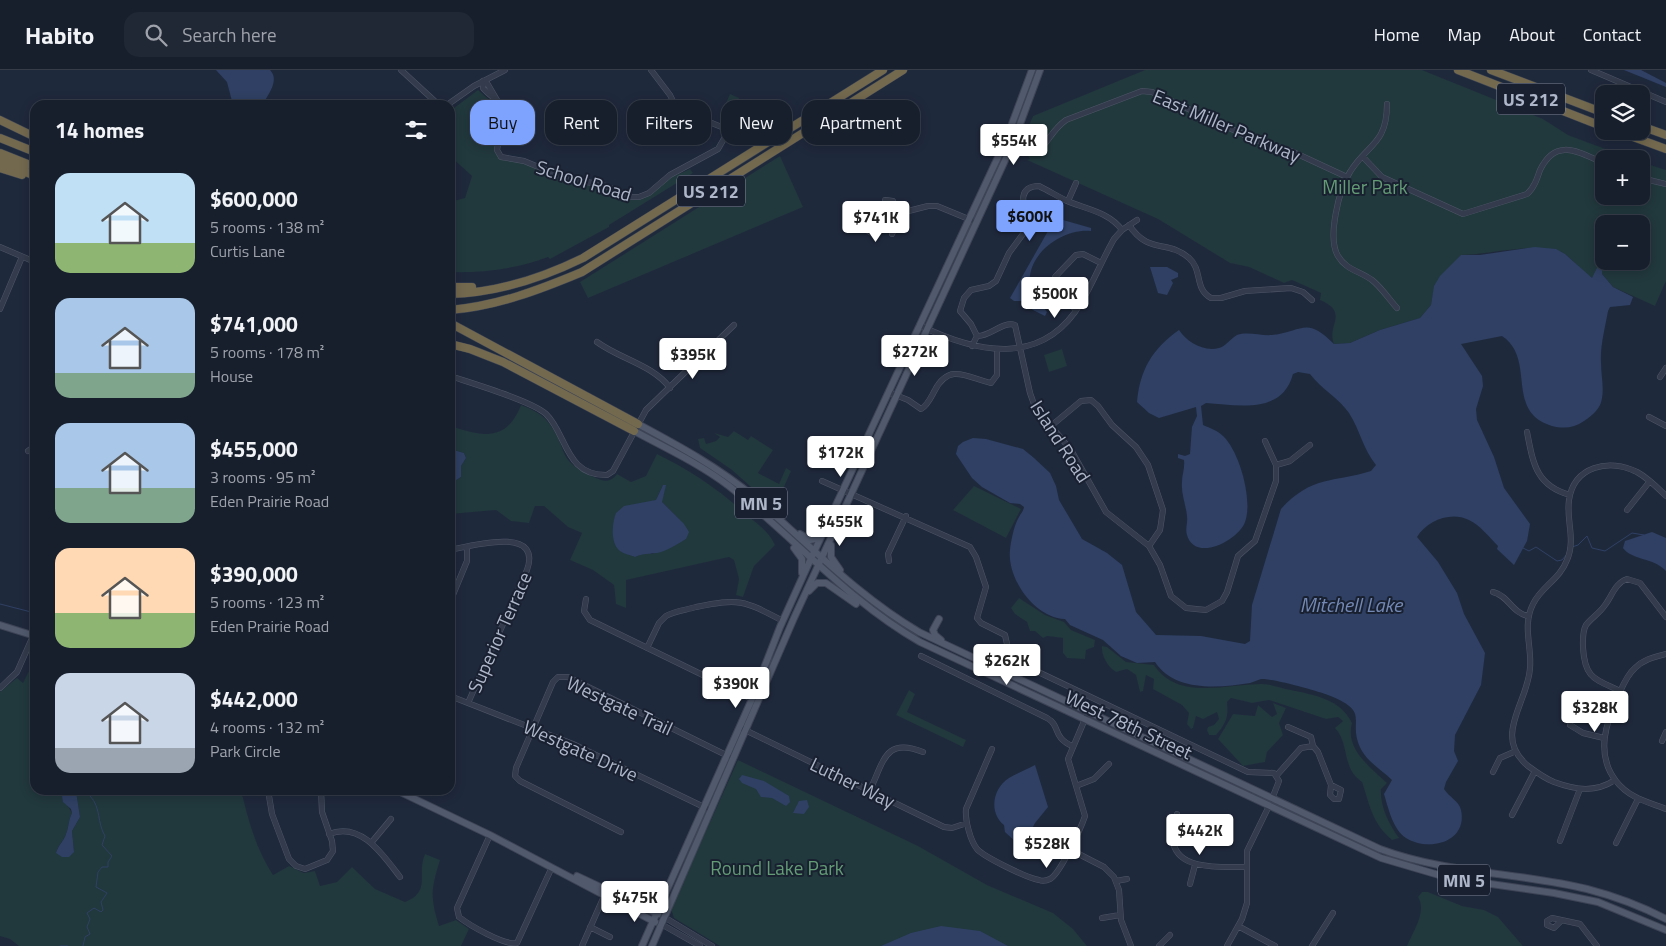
<!DOCTYPE html>
<meta charset="utf-8">
<style>
body{margin:0;font-family:"Titillium Web",sans-serif;background:#202735;color:#f1f3f6;height:100vh;display:flex;flex-direction:column;font-size:19px;white-space:nowrap}
*{box-sizing:border-box;margin:0}
p{font-size:16px;color:#9ea2aa}
.icon{flex:none;width:28px;height:28px;fill:none;stroke:currentColor;stroke-width:2;stroke-linecap:round;stroke-linejoin:round}
.map{position:relative;flex:1;overflow:hidden}
.side{position:absolute;left:30px;top:30px;width:425px;height:695px;display:flex;flex-direction:column;background:#171f2d;border-radius:15px;box-shadow:0 2px 12px #0003,0 0 0 1px #363d49}
.side>*{flex:none}
.banner{position:absolute;left:470px;top:30px;width:475px;height:45px;display:flex;gap:10px}
.controls{position:absolute;left:1595px;top:15px;display:grid;gap:10px}
.controls a{display:grid;place-items:center;width:55px;height:55px;border-radius:10px;background:#171f2d;box-shadow:0 2px 12px #0003,0 0 0 1px #363d49;font-size:25px}
.price{position:absolute;translate:-50% -42px;padding:0 11px;border-radius:5px;background:#fff;color:#222;font-size:16px;line-height:32px;filter:drop-shadow(0 1px 2px #0008)}
.price::after{content:'';position:absolute;left:50%;top:30px;width:15px;height:11px;margin-left:-8px;background:inherit;clip-path:polygon(0 0,100% 0,50% 100%)}
.price.selected{background:#7da3ff;color:#111}
ul{padding:0;list-style:none}
li{display:flex;align-items:center;gap:15px;height:125px;padding:0 25px}
li span{display:grid;place-items:center;flex:none;width:140px;height:100px;border-radius:15px;color:#555}
li>.icon{margin-inline-start:auto}
span .icon{width:60px;height:60px;fill:#fffc;stroke-width:1}
li b{font-size:21px}
h2{display:flex;justify-content:space-between;align-items:center;height:60px;padding:0 25px;font-size:21px}
.chip{padding:0 18px;border-radius:15px;background:#171f2d;box-shadow:0 2px 12px #0003,0 0 0 1px #363d49;font-size:18px;line-height:45px}
.chip.selected{background:#7da3ff;color:#111}
header{display:flex;align-items:center;gap:30px;box-sizing:border-box;height:70px;padding:0 25px;background:#171f2d;border-bottom:1px solid #363d49}
header strong{font-size:24px}
nav{display:flex;gap:28px;margin-inline-start:auto;font-size:18px}
.search{width:350px;height:45px;background:#202735;display:flex;align-items:center;gap:12px;box-sizing:border-box;padding:0 18px;border-radius:15px;color:#9ea2aa;font-size:19px}
.map>svg:first-child{display:block}
.green{fill:#21383d;fill-rule:evenodd}
.water{fill:#2f4064}
.lines{fill:none;stroke-linecap:round;stroke-linejoin:round}
.stream{stroke:#2f4064;stroke-width:1}
.minor-casing{stroke:#4e5667;stroke-width:6}
.major-casing{stroke:#3d4456;stroke-width:8}
.highway-casing{stroke:#3b4354;stroke-width:9}
.minor{stroke:#333b4c;stroke-width:5}
.major{stroke:#515a6d;stroke-width:6}
.highway{stroke:#73694f;stroke-width:8}
.labels{text-anchor:middle;dominant-baseline:central;stroke-width:4;stroke-linejoin:round;paint-order:stroke}
.shield{fill:#192131;stroke:#81899b;stroke-width:1}
.shield-label{font-size:18px;font-weight:bold;fill:#aeb6c9}
.street-label{font-size:19px;fill:#aeb6c9;stroke:#192131}
.park-label{font-size:19px;fill:#639c75;stroke:#192131}
.water-label{font-size:20px;font-style:italic;fill:#7388b4;stroke:#192131}
</style>
<header>
<strong>Habito</strong>
<div class="search"><svg class="icon" aria-label="search" viewBox="0 0 24 24"><circle cx="10" cy="10" r="6"/><path d="M15 15l6 6"/></svg>Search here</div>
<nav><a>Home</a><a>Map</a><a>About</a><a>Contact</a></nav>
</header>
<div class="map">
<svg width="1666" height="876" viewBox="0 0 1666 876">
<rect width="100%" height="100%" fill="#1f293c"/>
<path class="green" d="M 1145,0 L 1422,0 L 1543,49 L 1568,65 L 1632,89 L 1604,89 L 1604,126 L 1641,126 L 1641,92 L 1666,100 L 1666,211 L 1655,236 L 1613,217 L 1602,204 L 1592,208 C 1582,201 1575,192 1566,185 C 1545,169 1488,185 1461,185 L 1433,224 L 1431,235 L 1420,248 L 1380,260 L 1350,273 L 1334,274 C 1326,255 1350,243 1320,230 L 1321,223 L 1292,210 L 1284,213 L 1249,197 L 1230,193 L 1158,149 L 1027,90 L 1030,89 L 1021,75 L 1033,46 ZM 1604,154 L 1641,154 L 1641,191 L 1604,191 Z
M 478,20 L 503,42 L 507,48 C 505,61 494,70 495,82 L 503,90 L 523,92 L 565,110 L 600,116 L 642,128 L 670,108 L 690,99 L 693,103 L 609,155 L 609,157 L 550,189 L 548,187 C 517,199 483,203 450,202 L 450,132 L 465,128 L 472,106 L 450,86 L 450,41 Z
M 730,24 L 739,28 L 730,51 L 720,47 Z
M 780,86 L 803,137 L 588,228 L 580,212 Z
M 1062,279 L 1067,296 L 1049,302 L 1044,285 Z
M 521,335 C 531,339 541,343 548,352 C 571,381 553,389 596,408 C 605,412 611,412 617,404 L 631,412 L 646,406 L 657,384 C 692,401 721,421 749,447 C 759,455 770,463 775,475 L 754,496 L 743,527 L 736,525 L 739,509 L 734,490 L 729,487 L 626,510 L 626,538 L 616,534 L 614,515 L 593,500 L 570,490 L 582,463 L 568,457 L 544,436 L 535,436 L 529,453 L 511,451 L 496,440 L 450,444 L 450,414 L 461,407 L 461,396 L 466,388 L 464,383 L 450,379 L 450,356 C 482,366 506,373 521,335 ZM 663,415 L 661,431 L 678,448 L 686,469 L 652,484 L 645,482 L 635,487 L 629,484 L 614,449 C 621,432 641,436 656,430 Z
M 734,361 L 748,370 L 751,366 L 773,380 L 758,403 L 779,414 L 786,398 L 791,401 L 779,428 L 768,432 L 732,400 L 700,378 L 698,369 L 704,368 L 706,374 L 716,371 L 720,367 L 714,363 L 728,367 Z
M 974,416 L 1021,439 L 1006,468 L 953,440 Z
M 1019,528 L 1045,545 L 1064,552 L 1071,560 L 1095,570 L 1094,577 L 1086,580 L 1085,589 L 1067,588 L 1063,583 L 1063,568 L 1047,566 L 1043,568 L 1035,561 L 1030,561 L 1027,552 L 1015,544 L 1011,538 Z
M 1102,576 L 1107,577 L 1126,592 L 1154,595 C 1178,631 1225,614 1261,614 C 1271,614 1281,618 1291,620 C 1314,625 1341,629 1352,653 C 1345,679 1369,696 1387,713 L 1381,719 C 1380,737 1389,754 1399,768 L 1392,770 C 1372,753 1370,736 1362,712 C 1341,698 1350,674 1335,658 L 1343,651 L 1338,647 L 1326,649 L 1269,630 L 1252,633 L 1231,628 L 1227,632 C 1229,646 1226,654 1216,665 L 1209,665 L 1207,660 L 1208,657 L 1214,655 L 1219,649 L 1217,642 L 1203,649 L 1196,646 L 1193,658 L 1191,659 L 1187,654 L 1189,643 L 1182,635 L 1153,619 L 1154,609 L 1146,605 L 1143,621 L 1140,622 L 1136,605 L 1127,599 L 1116,602 C 1108,597 1101,586 1102,576 Z
M 35,589 L 35,720 L 67,720 L 62,726 L 72,743 C 68,751 69,757 66,764 C 63,772 58,775 56,783 L 74,782 L 72,761 L 80,747 L 76,721 L 74,720 L 241,720 C 248,749 256,779 273,805 L 289,796 L 304,803 L 315,801 L 320,816 L 337,812 L 352,797 L 375,819 L 405,832 C 432,821 416,804 425,784 L 440,790 C 431,820 430,826 439,856 L 456,850 L 469,859 L 461,876 L 19,876 L 10,869 L 0,866 L 0,622 L 17,608 L 23,613 Z
M 909,620 L 915,624 L 907,642 L 966,670 L 963,677 L 896,645 Z
M 1273,633 L 1286,638 L 1279,653 L 1283,665 L 1267,682 L 1265,692 L 1243,696 L 1218,669 L 1233,644 L 1255,646 L 1258,635 L 1272,647 L 1277,644 Z
M 738,690 L 918,776 L 987,815 L 1053,843 L 1073,859 L 1087,876 L 720,876 L 674,848 L 671,839 Z
M 1422,822 L 1428,822 L 1462,836 L 1484,840 L 1498,847 L 1523,876 L 1407,876 C 1413,861 1427,842 1418,827 Z"/>
<path class="water" d="M 216,0 L 270,0 C 280,10 268,25 262,35 L 233,35 L 227,12 Z
M 1624,0 L 1641,0 L 1666,13 L 1666,17 Z
M 885,33 L 911,42 L 897,54 L 885,74 L 880,76 L 855,62 L 850,55 L 873,37 Z
M 1063,150 L 1091,158 L 1091,161 C 1061,158 1022,187 1031,220 C 1034,228 1042,235 1047,242 L 1045,246 L 1033,240 L 1022,231 L 1014,231 L 1010,228 L 1048,161 Z
M 1535,177 L 1556,179 L 1565,184 L 1592,208 L 1598,196 L 1602,196 L 1602,204 L 1613,217 L 1633,227 L 1630,235 L 1610,237 L 1608,241 C 1605,258 1600,276 1601,293 C 1601,305 1604,316 1602,328 C 1601,338 1593,345 1584,351 C 1574,358 1564,359 1552,356 C 1504,342 1537,289 1502,266 L 1461,274 L 1482,306 L 1483,316 L 1476,339 L 1477,350 L 1494,387 L 1504,418 L 1530,454 L 1527,471 L 1514,495 L 1497,479 L 1498,476 C 1490,468 1480,455 1469,450 C 1450,441 1427,451 1417,467 L 1438,492 L 1457,523 L 1464,544 L 1485,583 L 1481,615 L 1455,665 L 1454,681 L 1458,691 L 1446,712 L 1444,719 C 1449,727 1459,731 1461,740 C 1468,773 1428,782 1406,768 C 1393,760 1388,737 1384,724 L 1392,710 C 1382,700 1369,693 1362,681 C 1345,650 1374,643 1328,625 C 1318,621 1271,608 1261,609 C 1257,610 1254,612 1250,613 C 1218,618 1175,622 1155,592 L 1137,593 L 1121,586 L 1103,570 L 1070,555 L 1065,549 C 1035,548 1007,509 1010,480 C 1011,471 1014,455 1019,447 C 1021,443 1023,442 1024,437 L 1020,434 L 1010,433 L 982,417 L 972,408 L 956,384 L 958,376 L 963,372 L 973,368 L 986,369 L 1023,379 L 1034,388 L 1050,403 L 1056,416 L 1059,430 L 1082,469 L 1107,483 L 1122,495 L 1136,542 L 1156,565 L 1201,566 L 1245,574 L 1250,571 L 1252,535 L 1281,439 C 1312,405 1333,413 1371,401 L 1376,395 C 1363,379 1360,360 1349,343 C 1339,328 1321,319 1310,304 L 1298,302 L 1293,304 C 1282,345 1238,335 1206,333 L 1201,336 L 1203,355 C 1210,358 1218,361 1223,366 C 1240,382 1253,431 1245,452 C 1239,470 1195,493 1187,465 C 1185,459 1188,453 1187,446 C 1186,435 1181,424 1182,412 C 1182,404 1185,399 1184,390 L 1178,388 L 1178,384 L 1185,386 L 1190,384 L 1192,357 L 1197,346 L 1196,337 L 1159,348 L 1149,343 L 1137,332 C 1140,300 1152,279 1179,260 C 1187,272 1203,282 1219,278 C 1225,277 1231,268 1237,265 C 1248,261 1260,266 1272,265 C 1304,261 1306,246 1334,274 L 1350,273 L 1380,260 L 1420,248 L 1431,235 L 1434,216 L 1440,206 L 1461,185 L 1480,185 Z
M 1150,197 L 1167,197 L 1178,203 L 1178,207 L 1171,210 L 1173,213 L 1167,225 L 1158,223 Z
M 450,379 L 464,383 L 466,388 L 461,396 L 461,407 L 450,414 Z
M 663,415 L 666,415 L 662,432 L 684,454 L 689,462 L 686,469 C 679,473 671,478 664,481 C 654,485 645,482 635,487 C 631,485 624,484 620,481 C 610,473 612,453 616,443 L 624,436 L 656,430 Z
M 1652,462 L 1666,468 L 1666,501 C 1653,487 1633,491 1623,478 L 1625,471 Z
M 1035,695 L 1048,737 L 1035,753 L 1025,772 L 1017,773 L 1005,762 L 1004,755 C 989,743 992,719 1009,708 C 1017,703 1026,700 1035,695 Z
M 742,705 L 764,711 L 789,726 L 790,732 L 786,736 L 772,728 L 761,727 L 756,719 L 742,713 L 739,709 Z
M 67,720 L 76,721 L 80,747 L 72,761 L 74,782 L 69,787 L 62,787 L 56,783 C 58,775 64,771 66,764 C 69,757 68,751 72,743 L 71,739 L 63,732 L 62,726 Z
M 807,730 L 809,737 L 804,744 L 793,743 L 799,731 Z
M 941,856 L 980,861 L 1008,876 L 881,876 L 911,863 Z"/>
<g class="lines">
<path class="stream" d="M 1572,477 L 1578,475 L 1587,466 L 1592,478 L 1605,481 L 1632,463 L 1644,465
M 1523,478 L 1529,481 L 1536,477 L 1557,491 L 1562,490 L 1567,484
M 0,534 L 35,543
M 60,876 L 68,876
M 83,876 L 85,867 L 90,864 L 87,857 L 90,849 L 87,843 L 94,838 L 101,842 L 103,840 L 101,832 L 107,823 L 96,817 L 98,802 L 102,797 L 108,797 L 108,792 L 112,786 L 102,775 L 105,766 C 97,753 101,737 90,726 L 95,720"/>
<g class="minor-casing">
<path id="minor" d="M 401,0 L 439,35
M 1591,0 L 1666,32
M 483,11 L 483,18 C 492,29 506,33 511,48 L 507,68 L 498,74 L 497,80 L 501,87 L 524,91 L 565,108 L 603,115 L 632,127 L 639,127 L 649,123 L 670,105 L 718,79 L 729,60 L 677,39 L 670,25 L 651,0
M 483,11 L 487,13 L 497,30
M 1387,34 C 1387,75 1367,74 1350,102 C 1339,119 1327,168 1338,186 C 1346,200 1360,201 1372,210 C 1381,217 1389,229 1397,238
M 447,35 L 474,16 L 505,0
M 1009,76 C 1049,92 1041,68 1066,50 L 1142,21 L 1152,22 L 1255,70 L 1291,81 L 1347,107
M 1363,87 L 1382,107 L 1463,144 L 1527,124 C 1534,118 1537,109 1540,100 C 1556,67 1578,82 1604,93
M 1641,108 L 1666,114
M 885,130 L 893,131 L 899,148 L 892,164
M 1068,131 L 1076,113
M866 156a7 7 0 1 1 14 0a7 7 0 1 1-14 0Z
M 877,149 L 928,136 L 937,136 L 971,150
M 1129,155 C 1149,185 1167,169 1189,188 C 1203,200 1194,219 1211,228 L 1221,228 L 1245,221 L 1291,218 L 1303,222 L 1312,230
M 0,177 L 35,192
M 0,239 L 22,187
M 1076,240 L 1057,219 L 1055,207 L 1076,185 L 1083,184 L 1101,193
M 919,255 C 976,283 1042,298 1081,233 C 1093,213 1102,190 1114,169 L 1122,160 L 1137,150
M 977,266 C 990,267 1002,251 1015,255 L 1030,323 L 1035,337 L 1071,380 L 1106,442 L 1149,476 L 1160,495 L 1171,526 L 1186,538 L 1206,540 L 1222,531 L 1227,522 L 1238,486 L 1255,471 L 1276,411 L 1276,395 L 1265,371
M 597,272 C 620,289 653,295 670,318
M 972,276 L 977,266 L 971,254 L 960,241 L 964,228 L 971,220 L 989,216 L 996,211 L 1009,183 L 1023,164 L 1031,146 C 1020,134 1019,116 1039,116 C 1049,121 1057,126 1067,131 C 1086,139 1109,142 1122,160
M 450,306 C 471,313 532,331 546,344 C 567,364 565,406 607,405 L 613,401 L 646,340 L 734,255
M 1660,307 L 1666,298
M 888,322 L 908,330 L 921,339 C 928,335 931,327 935,320 C 950,292 968,308 991,313 L 997,305 L 997,280
M 1649,347 L 1666,356
M 1051,356 L 1081,331 L 1091,330 L 1098,336 L 1112,355 L 1136,377 L 1148,395 L 1163,440 L 1160,460 L 1149,476
M 1527,362 C 1533,393 1536,416 1570,425
M 28,381 L 35,376
M 1276,395 L 1290,391 L 1310,375
M 822,411 L 970,477 L 976,487 L 986,517 L 977,548 L 981,553 L 1005,565 L 1009,583 L 1013,590 L 1248,702 L 1274,703 L 1279,711 L 1272,729
M 1627,440 L 1650,411
M 450,480 C 470,476 543,455 527,500 L 468,633
M 889,491 L 888,484 L 906,446
M 1493,522 C 1509,526 1512,543 1528,546
M 586,529 L 584,541 L 590,550 L 752,629
M 450,532 L 467,491 L 467,477
M 647,578 L 659,553 L 666,546 C 675,541 686,540 696,537 C 740,528 743,530 783,551
M 1666,584 C 1654,587 1644,589 1635,598 C 1627,605 1623,615 1619,624 C 1606,652 1595,684 1616,711 C 1629,728 1648,732 1666,739
M 921,586 L 1047,648 C 1061,656 1052,667 1072,676
M 0,618 L 17,602 L 33,566
M 1620,621 C 1595,609 1585,609 1583,578 C 1583,571 1582,562 1586,555 C 1591,548 1600,543 1605,535 C 1612,526 1615,513 1627,509 L 1640,513 L 1666,547
M 450,626 L 573,674 L 706,738
M 1570,655 L 1583,663 L 1604,668
M 1288,657 L 1311,667 L 1313,676 L 1318,682 L 1331,715 L 1330,725 L 1334,729 L 1339,729 L 1341,720 L 1331,715
M 743,659 L 944,757 L 952,758 L 967,753
M 1662,671 L 1666,662
M 992,679 L 966,739 C 965,750 970,770 977,779 C 984,787 1027,808 1039,810 C 1042,811 1046,811 1050,809 C 1060,804 1081,758 1085,746 L 1068,689 L 1088,642
M 1493,702 L 1500,688 L 1516,681
M 1277,705 L 1301,678 L 1313,676
M 1615,710 C 1595,723 1576,720 1554,712 C 1544,708 1536,702 1528,696 C 1492,666 1528,633 1530,598 C 1532,576 1522,556 1533,534 C 1541,517 1560,509 1567,490 C 1576,469 1566,451 1569,430 C 1574,396 1609,388 1637,402 C 1648,408 1657,417 1666,426
M 1076,716 L 1094,709 L 1109,694
M 268,720 L 272,744 L 289,789 L 296,796 L 305,799 L 327,790 L 333,781 L 332,771 L 322,742 L 321,720
M 870,720 C 884,691 885,667 923,682
M 1177,744 C 1157,801 1209,797 1246,797
M 1512,745 L 1535,701
M 621,762 L 520,711 L 515,706 L 516,698 L 553,612 L 558,607 L 568,607 L 728,686
M 329,764 C 361,751 383,785 400,807
M 490,765 L 457,838 L 459,847 C 469,855 505,876 517,873 L 552,797
M 1560,771 L 1580,719
M 371,773 L 391,749
M 1616,773 L 1638,729
M 1069,779 L 1104,797 L 1114,807 L 1119,820 L 1121,850 L 1131,876
M 1116,811 L 1127,809
M 1190,814 L 1195,795
M 664,847 L 712,876
M 1102,848 L 1120,845
M 1561,851 L 1554,858 L 1547,855 L 1547,851 L 1552,848 L 1580,854 L 1597,876
M 661,854 L 700,876
M 1238,856 L 1275,876
M 590,857 L 610,867
M 582,876 L 605,824
M 1159,876 L 1170,865
M 1227,876 L 1242,849 L 1247,833 L 1247,781 L 1269,736
M 1312,876 L 1333,843"/>
</g>
<g class="major-casing">
<path id="major" d="M 638,354 C 679,376 718,397 754,427 C 809,474 856,525 919,562 L 1380,779 C 1447,804 1518,802 1587,819 C 1614,826 1641,836 1666,849
M 634,361 C 666,378 700,394 729,416 C 794,467 848,531 920,572 L 1381,788 L 1449,808 L 1554,823 L 1598,832 L 1666,860
M 800,464 L 810,470 L 819,468 L 822,464
M 831,475 L 831,487 L 840,500
M 794,478 L 802,489 L 802,503
M 809,521 L 817,513 L 826,513 L 856,534
M 939,549 L 933,560 L 935,565 L 941,570
M 0,555 L 35,566
M 396,720 L 490,765 L 655,852
M 577,806 L 658,844
M 642,876 L 752,629 L 780,557 L 808,495 L 1006,70 L 1032,0
M 652,876 L 794,548 L 1013,73 L 1040,0"/>
</g>
<g class="highway-casing">
<path id="highway" d="M 1458,0 L 1604,57
M 1491,0 L 1604,43
M 0,50 L 35,67
M 1641,56 L 1666,65
M 1617,61 L 1666,79
M 0,68 L 35,82
M 0,83 L 35,97
M 0,91 L 35,106
M 0,98 L 22,105
M 450,217 L 472,217
M 450,224 C 496,223 542,208 583,188 L 883,0
M 450,240 C 497,236 539,220 582,202 L 903,0
M 450,253 L 638,354
M 450,274 L 470,279 L 503,292 L 634,361"/>
</g>
<use href="#minor" class="minor"/>
<use href="#major" class="major"/>
<use href="#highway" class="highway"/>
</g>
<g class="labels">
<g class="shield">
<rect x="1497" y="13.5" width="68" height="31" rx="4"/>
<rect x="677" y="105.5" width="68" height="31" rx="4"/>
<rect x="735" y="417.5" width="52" height="31" rx="4"/>
<rect x="1438" y="794.5" width="52" height="31" rx="4"/>
</g>
<g class="shield-label">
<text x="1531" y="29">US 212</text>
<text x="711" y="121">US 212</text>
<text x="761" y="433">MN 5</text>
<text x="1464" y="810">MN 5</text>
</g>
<g class="street-label">
<text transform="translate(1227 55) rotate(23)">East Miller Parkway</text>
<text transform="translate(584 110) rotate(17)">School Road</text>
<text transform="translate(1061 371) rotate(57)">Island Road</text>
<text transform="translate(499 562) rotate(-66)">Superior Terrace</text>
<text transform="translate(620 635) rotate(25)">Westgate Trail</text>
<text transform="translate(1129 654) rotate(25)">West 78th Street</text>
<text transform="translate(581 680) rotate(24)">Westgate Drive</text>
<text transform="translate(853 712) rotate(26)">Luther Way</text>
</g>
<g class="park-label">
<text x="1365" y="116">Miller Park</text>
<text x="777" y="797">Round Lake Park</text>
</g>
<g class="water-label">
<text x="1351" y="534">Mitchell Lake</text>
</g>
</g>
</svg>
<div class="controls">
<a><svg class="icon" aria-label="layers" viewBox="0 0 24 24"><path d="M12 4l9 5-9 5-9-5zM3 14l9 5 9-5"/></svg></a>
<a>+</a>
<a>−</a>
</div>
<b class="price" style="left:1014px;top:96px">$554K</b>
<b class="price selected" style="left:1030px;top:172px">$600K</b>
<b class="price" style="left:876px;top:173px">$741K</b>
<b class="price" style="left:1055px;top:249px">$500K</b>
<b class="price" style="left:915px;top:307px">$272K</b>
<b class="price" style="left:693px;top:310px">$395K</b>
<b class="price" style="left:841px;top:408px">$172K</b>
<b class="price" style="left:840px;top:477px">$455K</b>
<b class="price" style="left:1007px;top:616px">$262K</b>
<b class="price" style="left:736px;top:639px">$390K</b>
<b class="price" style="left:1595px;top:663px">$328K</b>
<b class="price" style="left:1200px;top:786px">$442K</b>
<b class="price" style="left:1047px;top:799px">$528K</b>
<b class="price" style="left:635px;top:853px">$475K</b>
<div class="banner">
<a class="chip selected">Buy</a>
<a class="chip">Rent</a>
<a class="chip">Filters</a>
<a class="chip">New</a>
<a class="chip">Apartment</a>
</div>
<section class="side">
<h2>14 homes<svg class="icon" aria-label="filters" viewBox="0 0 24 24"><path d="M4 7h16M4 17h16"/><circle cx="9" cy="7" r="2"/><circle cx="15" cy="17" r="2"/></svg></h2>
<ul>
<li><span style="background:linear-gradient(#bfe0f5 70%,#8fb573 0)"><svg class="icon" aria-label="home" viewBox="0 0 24 24"><path d="M3 11l9-7 9 7M6 9v11h12V9"/></svg></span><div><b>$600,000</b><p>5 rooms · 138 m²</p><p>Curtis Lane</p></div></li>
<li><span style="background:linear-gradient(#a9c7e8 75%,#7fa58c 0)"><svg class="icon" aria-label="home" viewBox="0 0 24 24"><path d="M3 11l9-7 9 7M6 9v11h12V9"/></svg></span><div><b>$741,000</b><p>5 rooms · 178 m²</p><p>House</p></div></li>
<li><span style="background:linear-gradient(#a9c7e8 65%,#7fa58c 0)"><svg class="icon" aria-label="home" viewBox="0 0 24 24"><path d="M3 11l9-7 9 7M6 9v11h12V9"/></svg></span><div><b>$455,000</b><p>3 rooms · 95 m²</p><p>Eden Prairie Road</p></div></li>
<li><span style="background:linear-gradient(#ffd9b3 65%,#8fb573 0)"><svg class="icon" aria-label="home" viewBox="0 0 24 24"><path d="M3 11l9-7 9 7M6 9v11h12V9"/></svg></span><div><b>$390,000</b><p>5 rooms · 123 m²</p><p>Eden Prairie Road</p></div></li>
<li><span style="background:linear-gradient(#c9d6e8 75%,#9aa5b1 0)"><svg class="icon" aria-label="home" viewBox="0 0 24 24"><path d="M3 11l9-7 9 7M6 9v11h12V9"/></svg></span><div><b>$442,000</b><p>4 rooms · 132 m²</p><p>Park Circle</p></div></li>
</ul>
</section>
</div>
